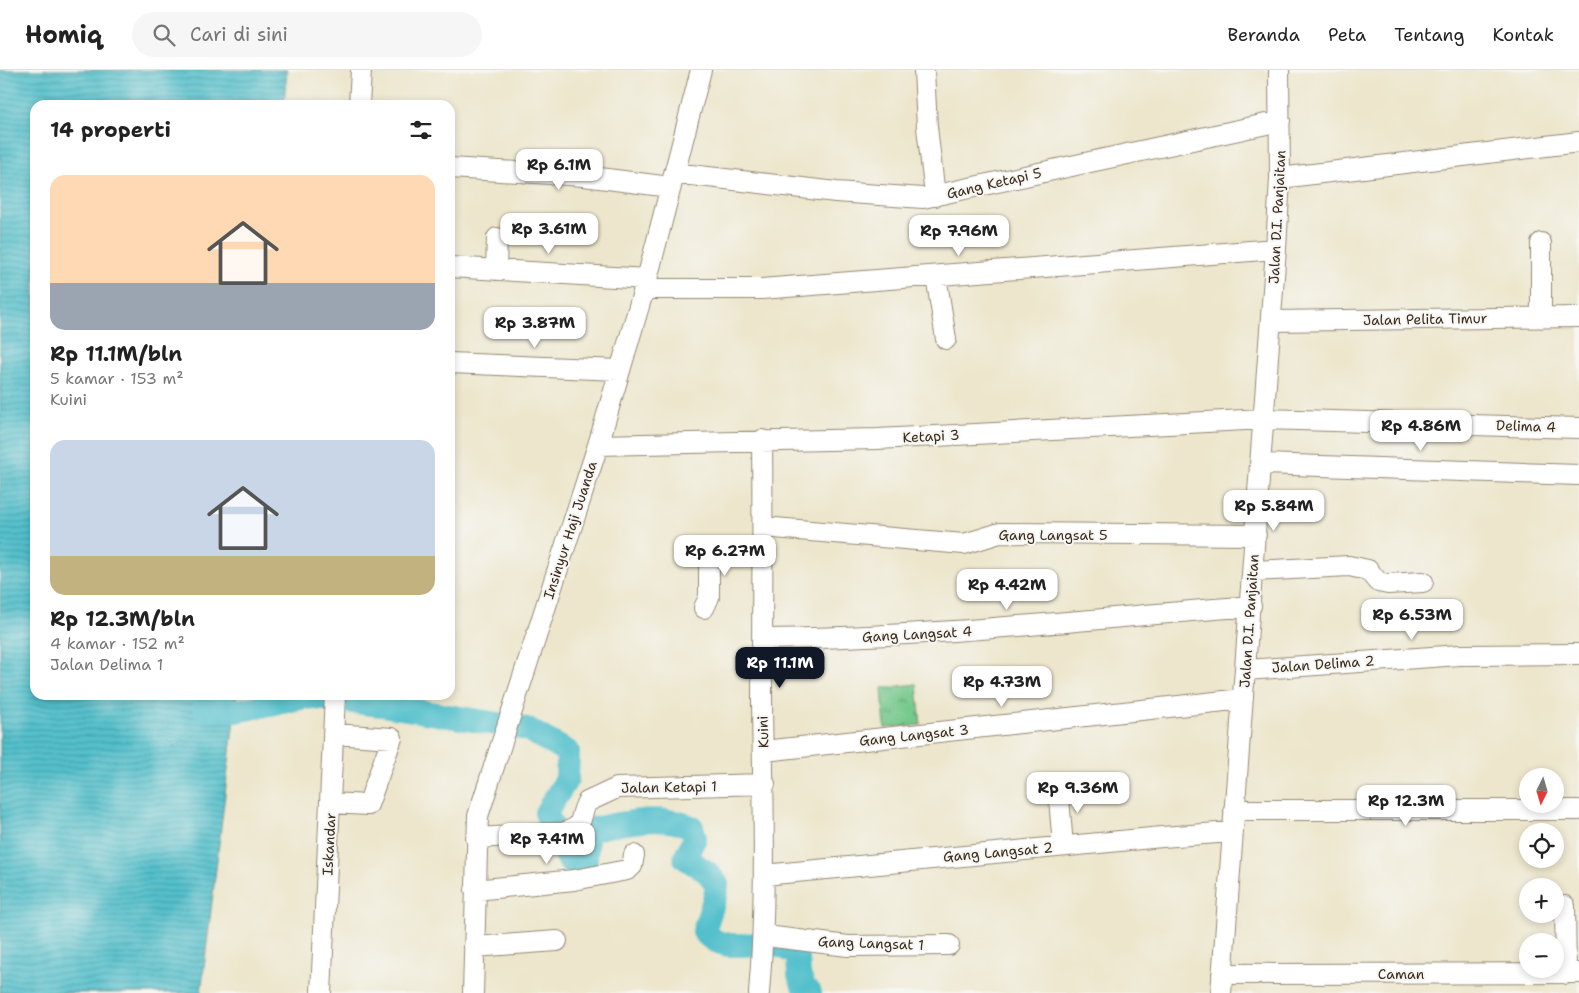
<!DOCTYPE html>
<html lang="id">
<meta charset="utf-8">
<style>
body{margin:0;font-family:"Shantell Sans",sans-serif;background:#f6f6f6;color:#222;height:100vh;display:flex;flex-direction:column;font-size:19px;white-space:nowrap}
*{box-sizing:border-box;margin:0}
p{font-size:16px;color:#767676}
.icon{flex:none;width:28px;height:28px;fill:none;stroke:currentColor;stroke-width:2;stroke-linecap:round;stroke-linejoin:round}
.map{position:relative;flex:1;overflow:hidden}
.sheet{position:absolute;left:30px;top:30px;width:425px;height:600px;display:flex;flex-direction:column;background:#fff;border-radius:15px;box-shadow:0 2px 8px #0003}
.sheet>*{flex:none}
.needle{width:32px;rotate:185deg}
.fabs{position:absolute;left:1519px;top:698px;display:grid;gap:10px}
.fabs a{display:grid;place-items:center;width:45px;height:45px;border-radius:50%;background:#fff;box-shadow:0 2px 8px #0003;font-size:25px}
.price{position:absolute;translate:-50% -42px;padding:0 11px;border-radius:10px;background:#fff;color:#222;font-size:16px;line-height:32px;filter:drop-shadow(0 1px 2px #0008)}
.price::after{content:'';position:absolute;left:50%;top:30px;width:15px;height:11px;margin-left:-8px;background:inherit;clip-path:polygon(0 0,100% 0,50% 100%)}
.price.on{background:#111827;color:#fff}
ul{padding:0;list-style:none}
li{display:grid;align-content:center;gap:10px;height:265px;padding:0 20px}
li span{display:grid;place-items:center;height:155px;border-radius:15px;color:#555}
li>.icon{margin-inline-start:auto}
span .icon{width:90px;height:90px;fill:#fffc;stroke-width:1}
li b{font-size:21px}
h2{display:flex;justify-content:space-between;align-items:center;height:60px;padding:0 20px;font-size:21px}
header{display:flex;align-items:center;gap:30px;box-sizing:border-box;height:70px;padding:0 25px;background:#fff;border-bottom:1px solid #e0e0e0}
header strong{font-size:24px}
nav{display:flex;gap:28px;margin-inline-start:auto;font-size:18px}
.search{width:350px;height:45px;background:#f6f6f6;display:flex;align-items:center;gap:12px;box-sizing:border-box;padding:0 18px;border-radius:28px;color:#767676;font-size:19px}
.map>svg:first-child{display:block}
.grass{fill:url(#grass-tufts);stroke:#587954}
.water{fill:url(#water-rules);stroke:#477575}
.lines{fill:none;stroke-linecap:round;stroke-linejoin:round}
.river{stroke:#53c0cc;stroke-width:24}
.minor-casing{stroke:#948875;stroke-width:22}
.minor{stroke:#fff;stroke-width:20}
.labels{text-anchor:middle;dominant-baseline:central;stroke-width:4;stroke-linejoin:round;paint-order:stroke}
.street-label{font-size:14px;fill:#3b2a1e;stroke:#f6f6f2}
</style>
<header>
<strong>Homiq</strong>
<div class="search"><svg class="icon" aria-label="search" viewBox="0 0 24 24"><circle cx="10" cy="10" r="6"/><path d="M15 15l6 6"/></svg>Cari di sini</div>
<nav><a>Beranda</a><a>Peta</a><a>Tentang</a><a>Kontak</a></nav>
</header>
<div class="map">
<svg width="1579" height="923" viewBox="0 0 1579 923">
<defs>
<pattern id="grass-tufts" width="24" height="20" patternUnits="userSpaceOnUse" patternTransform="scale(1.25)"><rect width="24" height="20" fill="#75c88b"/><path d="M3 7l-1-3M5 7V3M7 7l1-3M15 17l-1-3M17 17v-4M19 17l1-3" fill="none" stroke="#61a371"/></pattern>
<pattern id="water-rules" width="6" height="5" patternUnits="userSpaceOnUse" patternTransform="scale(1.25)"><rect width="6" height="5" fill="#53c0cc"/><path d="M0 2.5h6" fill="none" stroke="#469ca5"/></pattern>
</defs>
<rect width="100%" height="100%" fill="#f6f6f2"/>
<filter id="ink" filterUnits="userSpaceOnUse"><feTurbulence type="fractalNoise" baseFrequency=".02" numOctaves="2"/><feDisplacementMap in="SourceGraphic" scale="10" xChannelSelector="R" yChannelSelector="G"/><feConvolveMatrix kernelMatrix="1 2 1 2 8 2 1 2 1" color-interpolation-filters="sRGB"/></filter>
<filter id="wash" filterUnits="userSpaceOnUse"><feTurbulence type="fractalNoise" baseFrequency=".0096" numOctaves="4" result="noise"/><feDisplacementMap in="SourceGraphic" scale="20" xChannelSelector="R" yChannelSelector="G"/><feGaussianBlur stdDeviation="1.12" result="paint"/><feColorMatrix in="noise" values="0 0 0 0 0 0 0 0 0 0 0 0 0 0 0 0 0 1.4 0 .05"/><feComposite in="paint" operator="in"/></filter>
<g filter="url(#wash)">
<rect width="100%" height="100%" fill="#ede6cc"/>
<path class="grass" d="M 917,614 L 921,655 L 885,658 L 882,618 Z"/>
<path class="water" d="M 0,0 L 287,0 L 284,35 L 35,35 L 35,625 L 237,625 L 201,923 L 0,923 Z"/>
<g class="lines">
<path class="river" d="M 205,637 L 236,641 L 306,627 L 382,635 L 527,659 L 568,682 L 567,709 L 546,743 L 570,792 L 582,795 L 586,790 L 587,767 L 592,759 C 625,753 660,744 692,757 L 695,768 L 685,788 L 707,802 L 717,814 C 716,831 708,845 704,862 C 731,892 769,857 798,887 L 799,905 L 805,920 L 810,923"/>
</g>
</g>
<g filter="url(#ink)">
<g class="lines">
<g class="minor-casing">
<path id="minor" d="M 924,0 L 927,57 L 935,126
M 359,35 L 361,0
M 450,98 L 584,106 L 670,117
M 674,103 L 836,122 L 923,128 L 1280,51
M 1280,108 L 1579,72
M 450,197 L 647,209
M 496,200 L 497,168
M 936,206 L 946,269
M 643,219 L 761,219 L 1276,179
M 1541,248 L 1541,173
M 1271,251 L 1579,247
M 450,293 L 619,300
M 598,375 L 877,369 L 1264,349 L 1579,358
M 1261,394 L 1579,405
M 763,457 L 964,474 L 1000,463 L 1256,465
M 1253,501 L 1349,496 L 1368,500 L 1378,512 L 1388,514 L 1423,512
M 704,538 L 709,527 L 709,489 L 763,479
M 763,569 C 927,568 1088,549 1251,536
M 1246,600 L 1460,585 L 1579,584
M 764,681 L 1243,629
M 1058,716 L 1063,776
M 331,733 L 368,735 L 392,668 L 334,664
M 1234,740 L 1579,740
M 476,768 L 562,763 C 587,756 577,751 587,732 L 617,718 L 765,714
M 764,805 L 1162,767 L 1232,762
M 475,820 L 574,810 L 627,800 L 632,796 L 634,785
M 1565,836 L 1566,904
M 763,863 L 774,867 L 848,876 L 949,875
M 474,877 L 557,871
M 1222,904 L 1579,903
M 321,923 L 335,625
M 473,923 L 478,746 L 598,375 L 647,209 L 701,0
M 759,923 C 767,826 763,729 762,631 C 762,544 763,457 762,370
M 1221,923 L 1276,179 L 1280,108 L 1279,0"/>
</g>
<use href="#minor" class="minor"/>
</g>
</g>
<g class="labels">
<g class="street-label">
<text transform="translate(994 113) rotate(-13)">Gang Ketapi 5</text>
<text transform="translate(1277 147) rotate(-87)">Jalan D.I. Panjaitan</text>
<text transform="translate(1425 249) rotate(-1)">Jalan Pelita Timur</text>
<text transform="translate(1526 356) rotate(2)">Delima 4</text>
<text transform="translate(931 366) rotate(-3)">Ketapi 3</text>
<text transform="translate(570 460) rotate(-72)">Insinyur Haji Juanda</text>
<text x="1053" y="465">Gang Langsat 5</text>
<text transform="translate(1249 551) rotate(-86)">Jalan D.I. Panjaitan</text>
<text transform="translate(917 564) rotate(-3)">Gang Langsat 4</text>
<text transform="translate(1323 594) rotate(-4)">Jalan Delima 2</text>
<text transform="translate(763 662) rotate(-92)">Kuini</text>
<text transform="translate(914 665) rotate(-6)">Gang Langsat 3</text>
<text transform="translate(669 717) rotate(-1)">Jalan Ketapi 1</text>
<text transform="translate(329 774) rotate(-87)">Iskandar</text>
<text transform="translate(998 782) rotate(-5)">Gang Langsat 2</text>
<text transform="translate(871 873) rotate(2)">Gang Langsat 1</text>
<text x="1401" y="904">Caman</text>
</g>
</g>
</svg>
<div class="fabs">
<a><svg class="needle" viewBox="-14 -14 28 28"><path d="M0-13l5 13h-10z" fill="#e53935"/><path d="M0 13l5-13h-10z" fill="#767676"/></svg></a>
<a><svg class="icon" aria-label="locate" viewBox="0 0 24 24"><circle cx="12" cy="12" r="6"/><path d="M12 2v4M12 18v4M2 12h4M18 12h4"/></svg></a>
<a>+</a>
<a>−</a>
</div>
<b class="price" style="left:559px;top:121px">Rp 6.1M</b>
<b class="price" style="left:549px;top:185px">Rp 3.61M</b>
<b class="price" style="left:959px;top:187px">Rp 7.96M</b>
<b class="price" style="left:535px;top:279px">Rp 3.87M</b>
<b class="price" style="left:1421px;top:382px">Rp 4.86M</b>
<b class="price" style="left:1274px;top:462px">Rp 5.84M</b>
<b class="price" style="left:725px;top:507px">Rp 6.27M</b>
<b class="price" style="left:1007px;top:541px">Rp 4.42M</b>
<b class="price" style="left:1412px;top:571px">Rp 6.53M</b>
<b class="price on" style="left:780px;top:619px">Rp 11.1M</b>
<b class="price" style="left:1002px;top:638px">Rp 4.73M</b>
<b class="price" style="left:1078px;top:744px">Rp 9.36M</b>
<b class="price" style="left:1406px;top:757px">Rp 12.3M</b>
<b class="price" style="left:547px;top:795px">Rp 7.41M</b>
<section class="sheet">
<h2>14 properti<svg class="icon" aria-label="filters" viewBox="0 0 24 24"><path d="M4 7h16M4 17h16"/><circle cx="9" cy="7" r="2"/><circle cx="15" cy="17" r="2"/></svg></h2>
<ul>
<li><span style="background:linear-gradient(#ffd9b3 70%,#9aa5b1 0)"><svg class="icon" aria-label="home" viewBox="0 0 24 24"><path d="M3 11l9-7 9 7M6 9v11h12V9"/></svg></span><div><b>Rp 11.1M/bln</b><p>5 kamar · 153 m²</p><p>Kuini</p></div></li>
<li><span style="background:linear-gradient(#c9d6e8 75%,#c2b280 0)"><svg class="icon" aria-label="home" viewBox="0 0 24 24"><path d="M3 11l9-7 9 7M6 9v11h12V9"/></svg></span><div><b>Rp 12.3M/bln</b><p>4 kamar · 152 m²</p><p>Jalan Delima 1</p></div></li>
</ul>
</section>
</div>
